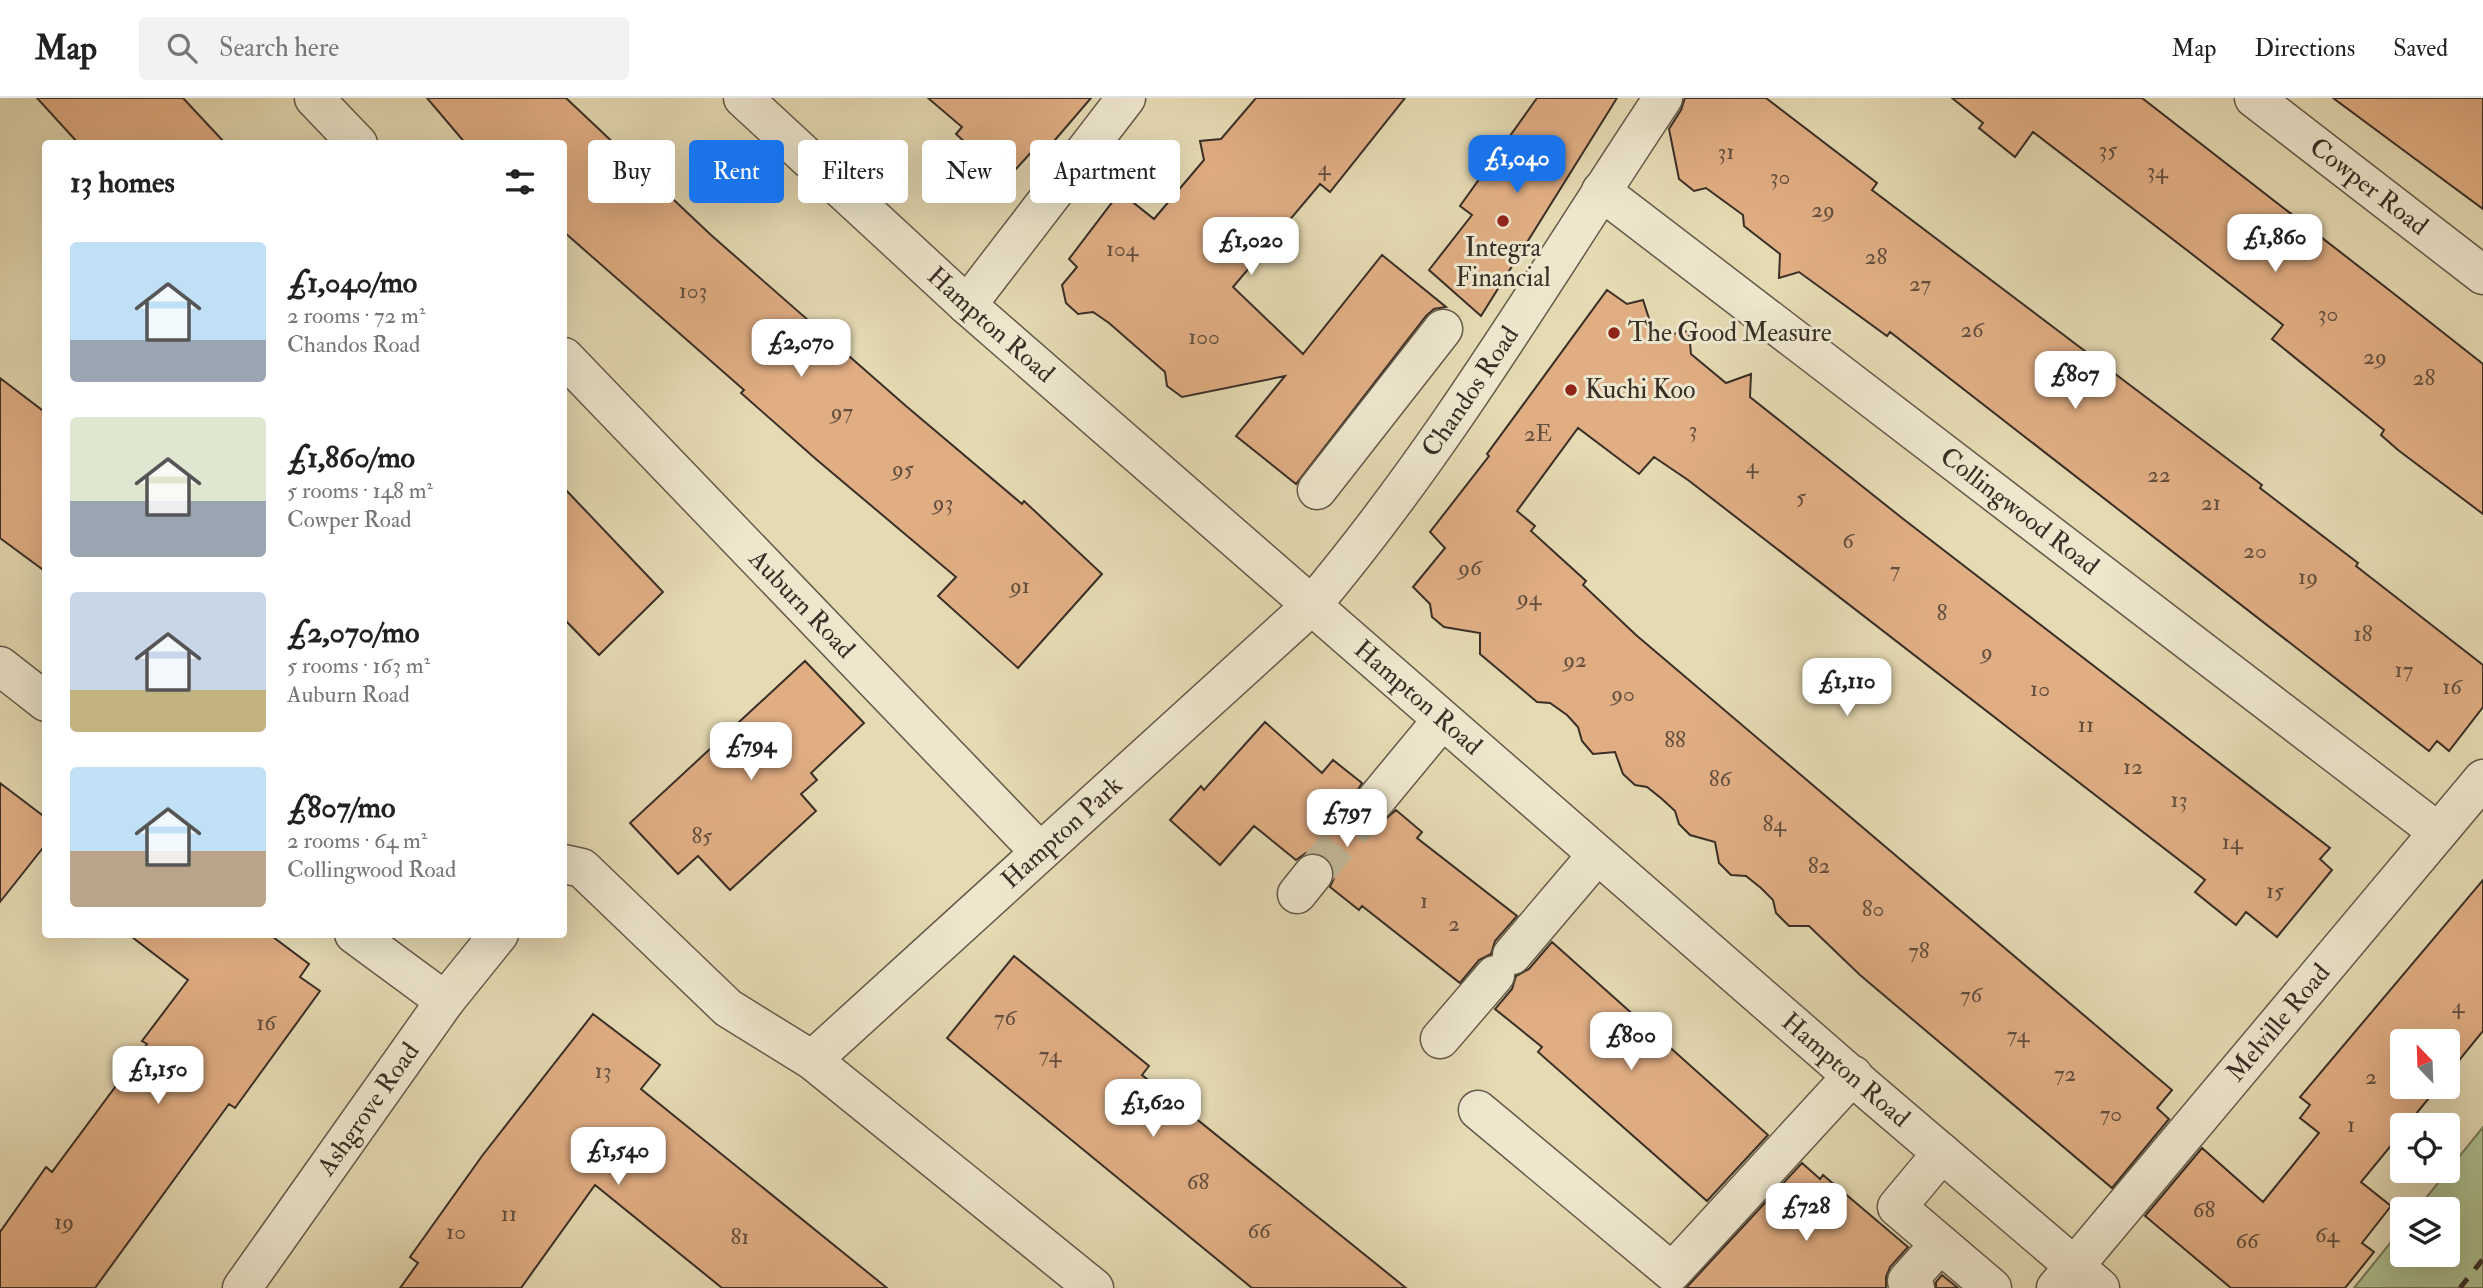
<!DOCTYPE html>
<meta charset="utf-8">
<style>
body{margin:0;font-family:"IM FELL Double Pica",serif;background:#f2f2f2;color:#222;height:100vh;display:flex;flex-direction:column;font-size:26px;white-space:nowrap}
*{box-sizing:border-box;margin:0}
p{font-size:23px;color:#767676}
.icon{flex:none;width:38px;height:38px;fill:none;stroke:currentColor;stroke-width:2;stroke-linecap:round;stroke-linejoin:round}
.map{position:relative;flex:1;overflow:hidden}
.drawer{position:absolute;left:42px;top:42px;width:525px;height:798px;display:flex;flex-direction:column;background:#fff;border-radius:7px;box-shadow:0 7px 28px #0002}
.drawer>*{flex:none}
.hud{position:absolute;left:588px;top:42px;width:665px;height:63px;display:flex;gap:14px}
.needle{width:46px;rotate:337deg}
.tools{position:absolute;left:2390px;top:931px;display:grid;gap:14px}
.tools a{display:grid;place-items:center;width:70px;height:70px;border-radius:7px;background:#fff;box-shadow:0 7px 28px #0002;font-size:35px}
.price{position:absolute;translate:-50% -60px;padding:0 16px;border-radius:14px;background:#fff;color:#222;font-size:23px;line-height:46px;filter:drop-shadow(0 2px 4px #0008)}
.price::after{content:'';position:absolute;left:50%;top:42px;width:21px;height:16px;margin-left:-10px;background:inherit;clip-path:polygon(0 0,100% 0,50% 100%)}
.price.on{background:#1a73e8;color:#fff}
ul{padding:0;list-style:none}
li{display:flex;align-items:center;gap:21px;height:175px;padding:0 28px}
li span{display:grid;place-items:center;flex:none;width:196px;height:140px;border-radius:7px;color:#555}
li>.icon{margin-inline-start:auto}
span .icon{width:84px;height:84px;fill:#fffc;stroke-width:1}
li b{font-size:30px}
h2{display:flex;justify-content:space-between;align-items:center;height:84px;padding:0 28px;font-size:30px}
.pill{padding:0 24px;border-radius:7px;background:#fff;box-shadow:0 7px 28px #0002;font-size:24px;line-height:63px}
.pill.on{background:#1a73e8;color:#fff}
header{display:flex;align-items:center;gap:42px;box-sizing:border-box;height:98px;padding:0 35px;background:#fff;border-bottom:2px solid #e0e0e0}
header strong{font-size:33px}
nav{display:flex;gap:38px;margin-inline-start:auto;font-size:24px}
.search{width:490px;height:63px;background:#f2f2f2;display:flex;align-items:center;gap:18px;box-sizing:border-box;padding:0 24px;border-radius:7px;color:#767676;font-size:26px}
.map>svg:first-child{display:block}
.green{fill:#afc191;stroke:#74785c;stroke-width:2}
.building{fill:#e1ae84;stroke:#392f26;stroke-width:2}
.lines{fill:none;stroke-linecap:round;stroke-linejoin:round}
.minor-tunnel{stroke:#c3b897;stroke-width:38;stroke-dasharray:38 19;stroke-linecap:butt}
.minor-casing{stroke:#645a49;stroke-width:41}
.minor{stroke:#eee7ce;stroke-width:38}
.rail{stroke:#392f26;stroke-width:5;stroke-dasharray:12 12;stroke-linecap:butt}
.poi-dot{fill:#8f2418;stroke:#eee7ce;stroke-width:2.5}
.labels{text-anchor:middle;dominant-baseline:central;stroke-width:6;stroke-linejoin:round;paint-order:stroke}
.number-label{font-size:23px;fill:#634f3e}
.street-label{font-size:26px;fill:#392f26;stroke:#eee7ce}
.poi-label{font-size:26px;fill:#392f26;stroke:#eee7ce;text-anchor:start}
</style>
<header>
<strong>Map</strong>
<div class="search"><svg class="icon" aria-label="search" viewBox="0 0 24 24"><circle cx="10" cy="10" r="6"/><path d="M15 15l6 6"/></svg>Search here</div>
<nav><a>Map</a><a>Directions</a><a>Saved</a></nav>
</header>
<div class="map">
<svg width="2483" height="1190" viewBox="0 0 2483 1190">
<rect width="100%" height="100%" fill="#e5dab3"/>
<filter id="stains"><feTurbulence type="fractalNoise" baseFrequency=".00286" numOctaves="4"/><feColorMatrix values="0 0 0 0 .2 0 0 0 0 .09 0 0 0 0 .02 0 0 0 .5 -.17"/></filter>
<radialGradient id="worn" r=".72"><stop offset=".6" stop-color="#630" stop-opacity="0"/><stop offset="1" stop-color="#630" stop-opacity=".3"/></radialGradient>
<path class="green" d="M 2483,1029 L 2483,1190 L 2354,1190 L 2403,1129 L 2403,1157 L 2448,1157 L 2448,1111 L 2417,1111 Z"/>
<path class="building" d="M 37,0 L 183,0 L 226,46 L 79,46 Z
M 427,0 L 566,0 L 711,137 L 906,308 L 1022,406 L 1024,403 L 1102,476 L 1018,570 L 938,498 L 956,479 L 817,362 L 741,295 L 744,292 L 564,134 L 564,46 L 466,46 Z
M 928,0 L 1091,0 L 1043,56 L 1036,49 L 1006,82 L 956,36 L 962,29 Z
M 1256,0 L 1405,0 L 1330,94 L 1320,86 L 1233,189 L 1303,256 L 1382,157 L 1446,209 L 1434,211 L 1426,218 L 1296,386 L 1236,338 L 1285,278 L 1182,299 L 1167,288 L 1165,274 L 1109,225 L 1093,214 L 1078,216 L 1066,205 L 1062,187 L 1077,169 L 1069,161 L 1120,94 L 1154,121 L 1204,62 L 1200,43 L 1221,41 Z
M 1537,0 L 1617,0 L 1481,218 L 1429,172 L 1472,117 L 1460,108 Z
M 1685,0 L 1766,0 L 1877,85 L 1872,92 L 2262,387 L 2260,390 L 2358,465 L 2356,468 L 2483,567 L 2483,609 L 2449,653 L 2437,643 L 2429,653 L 1890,234 L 1887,238 L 1799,174 L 1779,180 L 1780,156 L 1744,128 L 1743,117 L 1706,90 L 1694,93 L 1679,81 L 1669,31 L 1681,12 Z
M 1952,0 L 2142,0 L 2393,195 L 2483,266 L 2483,416 L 2398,352 L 2381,337 L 2384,332 L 2272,241 L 2283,227 L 2188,153 L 2033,34 L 2015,59 L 1979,30 L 1983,25 Z
M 2333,0 L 2483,0 L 2483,111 L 2418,63 Z
M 1607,192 L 1627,206 L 1643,202 L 1655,239 L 1689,233 L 1691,256 L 1726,285 L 1751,276 L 1750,299 L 1902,420 L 2330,750 L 2320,761 L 2332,772 L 2277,839 L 2246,814 L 2236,827 L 2195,794 L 2205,782 L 1688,382 L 1654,359 L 1639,376 L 1578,330 L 1517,413 L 1535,428 L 1531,433 L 1586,483 L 1583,487 L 1636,537 L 2172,992 L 2157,1010 L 2169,1021 L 2112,1090 L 1860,877 L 1809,828 L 1789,828 L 1776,815 L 1773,802 L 1761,790 L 1746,778 L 1731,777 L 1719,765 L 1715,744 L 1690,737 L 1679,726 L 1675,713 L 1662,701 L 1647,689 L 1635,687 L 1623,676 L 1615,654 L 1593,656 L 1582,643 L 1578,629 L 1567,617 L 1550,605 L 1537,604 L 1480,556 L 1480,535 L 1444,529 L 1432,519 L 1430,506 L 1413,489 L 1445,450 L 1430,434 L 1489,358 L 1487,356 Z
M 0,280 L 46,315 L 46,474 L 0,440 Z
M 564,390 L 663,494 L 599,557 L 564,521 Z
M 805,563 L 864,625 L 811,675 L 817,682 L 801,696 L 816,713 L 730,792 L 698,758 L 678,776 L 630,725 Z
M 1265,624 L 1322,675 L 1333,662 L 1362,685 L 1353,700 L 1355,711 L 1362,720 L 1372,725 L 1382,724 L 1396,712 L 1422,734 L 1417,740 L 1517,818 L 1495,843 L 1491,856 L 1479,862 L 1460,885 L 1362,808 L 1359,812 L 1330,789 L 1334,780 L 1334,769 L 1326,759 L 1316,754 L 1306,755 L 1296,762 L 1254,728 L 1220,767 L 1170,722 L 1201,688 L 1204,692 Z
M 0,685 L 46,720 L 46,746 L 0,804 Z
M 2483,782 L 2483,933 L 2448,976 L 2448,943 L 2403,943 L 2403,989 L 2438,989 L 2407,1027 L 2403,1027 L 2403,1033 L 2361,1084 L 2391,1108 L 2362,1145 L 2374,1154 L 2345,1190 L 2231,1190 L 2145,1118 L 2202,1050 L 2263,1104 L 2319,1035 L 2300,1020 L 2310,1007 L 2300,999 Z
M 128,836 L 269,836 L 309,866 L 300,879 L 320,893 L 235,1010 L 229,1006 L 95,1190 L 0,1190 L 0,1134 L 46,1069 L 52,1074 L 147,946 L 142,943 L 188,882 Z
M 1552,844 L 1768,1037 L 1707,1103 L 1538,954 L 1542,949 L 1495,911 L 1512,891 L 1516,878 L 1529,871 Z
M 1014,858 L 1149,968 L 1142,977 L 1406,1190 L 1252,1190 L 947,940 Z
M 593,916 L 660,967 L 641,991 L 887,1190 L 722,1190 L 595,1087 L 521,1190 L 400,1190 L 418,1165 L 410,1159 L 482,1058 Z
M 1802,1065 L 1820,1081 L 1823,1077 L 1908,1149 L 1890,1169 L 1886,1179 L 1886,1190 L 1686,1190 Z
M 1942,1177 L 1958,1190 L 1936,1190 L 1936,1184 Z"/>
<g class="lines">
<path class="minor-tunnel" d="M 1313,776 L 1375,703"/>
<g class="minor-casing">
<g id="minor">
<path d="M 314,0 L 358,46"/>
<path id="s1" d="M 743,0 L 967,207 L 1868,992 L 2100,1190"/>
<path id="s2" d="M 2254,0 L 2483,177"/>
<path id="s3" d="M 1601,93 L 2438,734"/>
<path d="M 967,207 L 1126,0"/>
<path id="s4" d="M 564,259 L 1040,754"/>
<path d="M 1317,392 L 1443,231"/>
<path d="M 0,568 L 46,604"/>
<path d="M 1375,703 L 1442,622"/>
<path d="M 564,766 L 582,770 L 728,910 L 812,962 L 1094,1190"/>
<path d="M 1297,796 L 1313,776"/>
<path d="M 354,836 L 445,903"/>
<path d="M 1512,857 L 1597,757"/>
<path d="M 1440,941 L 1495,877"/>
<path id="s5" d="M 812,962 L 1311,508 C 1444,351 1549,171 1663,0"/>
<path d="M 1478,1012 L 1672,1174 L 1853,977"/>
<path d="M 1942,1055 L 1897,1109 L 1992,1190"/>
<path id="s6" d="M 242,1190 L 445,903 L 499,836"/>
<path d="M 1915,1190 L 1907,1183 L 1940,1146"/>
<path id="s7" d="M 2056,1190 L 2483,681"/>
</g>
</g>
<use href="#minor" class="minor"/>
<path class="rail" d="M 2460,1190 L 2483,1161"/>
</g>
<g class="poi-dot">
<circle cx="1503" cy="123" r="7"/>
<circle cx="1614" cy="235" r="7"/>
<circle cx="1571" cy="292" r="7"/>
</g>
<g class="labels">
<g class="number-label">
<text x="2108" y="51">35</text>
<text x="1726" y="53">31</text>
<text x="1324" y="69">4</text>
<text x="2157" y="72">34</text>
<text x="1780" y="78">30</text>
<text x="1823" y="111">29</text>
<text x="1122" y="150">104</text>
<text x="1876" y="158">28</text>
<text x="1920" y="185">27</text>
<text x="693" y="192">103</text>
<text x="2328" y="215">30</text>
<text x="1972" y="231">26</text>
<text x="1204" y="238">100</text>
<text x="2375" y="258">29</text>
<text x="2424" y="279">28</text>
<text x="842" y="313">97</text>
<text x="1693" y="331">3</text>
<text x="1538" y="335">2E</text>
<text x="1752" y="367">4</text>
<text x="903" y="370">95</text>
<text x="2159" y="376">22</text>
<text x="1801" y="398">5</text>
<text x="943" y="404">93</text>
<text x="2211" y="404">21</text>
<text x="1848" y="442">6</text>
<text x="2255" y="452">20</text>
<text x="1470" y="469">96</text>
<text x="1895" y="471">7</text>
<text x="2308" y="478">19</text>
<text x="1020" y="487">91</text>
<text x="1529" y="499">94</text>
<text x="1942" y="514">8</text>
<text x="2363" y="535">18</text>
<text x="1987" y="553">9</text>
<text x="1575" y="561">92</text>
<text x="2404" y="571">17</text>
<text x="2452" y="588">16</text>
<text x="2040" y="590">10</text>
<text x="1623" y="595">90</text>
<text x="2086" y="626">11</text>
<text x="1675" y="641">88</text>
<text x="2133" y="668">12</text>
<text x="1720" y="680">86</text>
<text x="2179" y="701">13</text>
<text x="1774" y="725">84</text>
<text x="702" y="737">85</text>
<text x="2232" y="743">14</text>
<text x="1819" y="767">82</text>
<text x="2275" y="792">15</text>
<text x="1424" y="802">1</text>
<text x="1873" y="810">80</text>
<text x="1454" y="825">2</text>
<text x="1919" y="852">78</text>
<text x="1971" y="896">76</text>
<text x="2458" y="907">4</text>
<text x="1005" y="919">76</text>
<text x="266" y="924">16</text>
<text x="2018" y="936">74</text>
<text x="1050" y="956">74</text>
<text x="603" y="972">13</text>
<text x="2065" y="975">72</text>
<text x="2371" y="978">2</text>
<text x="2111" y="1015">70</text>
<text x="2351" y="1026">1</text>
<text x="1198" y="1083">68</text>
<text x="2204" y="1111">68</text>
<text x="509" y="1115">11</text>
<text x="64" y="1123">19</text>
<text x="1259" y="1132">66</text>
<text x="456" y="1133">10</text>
<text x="2327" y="1136">64</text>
<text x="740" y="1138">81</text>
<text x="2247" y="1142">66</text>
</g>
<g class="street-label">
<text stroke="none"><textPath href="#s2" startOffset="145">Cowper Road</textPath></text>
<text stroke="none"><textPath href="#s1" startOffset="336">Hampton Road</textPath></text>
<text stroke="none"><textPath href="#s5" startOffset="942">Chandos Road</textPath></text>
<text stroke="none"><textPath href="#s3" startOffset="527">Collingwood Road</textPath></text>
<text stroke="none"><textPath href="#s4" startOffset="343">Auburn Road</textPath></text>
<text stroke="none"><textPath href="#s1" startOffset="903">Hampton Road</textPath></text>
<text stroke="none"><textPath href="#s5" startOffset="338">Hampton Park</textPath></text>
<text stroke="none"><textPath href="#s7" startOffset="346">Melville Road</textPath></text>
<text stroke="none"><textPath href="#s1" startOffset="1470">Hampton Road</textPath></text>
<text stroke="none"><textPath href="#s6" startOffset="219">Ashgrove Road</textPath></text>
</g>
<g class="poi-label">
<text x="1503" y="150" text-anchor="middle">Integra<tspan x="1503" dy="30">Financial</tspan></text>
<text x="1628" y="235">The Good Measure</text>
<text x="1585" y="292">Kuchi Koo</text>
</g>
</g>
<rect width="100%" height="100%" filter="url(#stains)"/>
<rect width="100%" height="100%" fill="url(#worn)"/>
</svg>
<div class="tools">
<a><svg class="needle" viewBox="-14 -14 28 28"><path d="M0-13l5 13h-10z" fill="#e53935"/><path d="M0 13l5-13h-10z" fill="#767676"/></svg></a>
<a><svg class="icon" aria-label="locate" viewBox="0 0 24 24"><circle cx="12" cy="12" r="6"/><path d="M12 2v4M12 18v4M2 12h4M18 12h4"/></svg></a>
<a><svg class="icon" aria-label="layers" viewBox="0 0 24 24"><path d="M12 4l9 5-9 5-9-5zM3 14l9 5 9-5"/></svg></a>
</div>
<b class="price on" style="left:1517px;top:97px">£1,040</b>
<b class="price" style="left:2275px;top:176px">£1,860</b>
<b class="price" style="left:1251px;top:179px">£1,020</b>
<b class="price" style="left:801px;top:281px">£2,070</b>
<b class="price" style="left:2075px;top:313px">£807</b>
<b class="price" style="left:1847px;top:620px">£1,110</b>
<b class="price" style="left:751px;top:684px">£794</b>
<b class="price" style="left:1347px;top:751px">£797</b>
<b class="price" style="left:1631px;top:974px">£800</b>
<b class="price" style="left:158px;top:1008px">£1,150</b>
<b class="price" style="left:1153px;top:1041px">£1,620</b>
<b class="price" style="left:618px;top:1089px">£1,540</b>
<b class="price" style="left:1806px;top:1145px">£728</b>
<div class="hud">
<a class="pill">Buy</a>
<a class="pill on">Rent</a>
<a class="pill">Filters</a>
<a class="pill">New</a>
<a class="pill">Apartment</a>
</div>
<section class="drawer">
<h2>13 homes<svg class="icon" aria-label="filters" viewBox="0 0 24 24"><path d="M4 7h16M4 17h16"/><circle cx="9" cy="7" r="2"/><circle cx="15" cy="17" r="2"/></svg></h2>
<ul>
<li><span style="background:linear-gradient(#bfe0f5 70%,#9aa5b1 0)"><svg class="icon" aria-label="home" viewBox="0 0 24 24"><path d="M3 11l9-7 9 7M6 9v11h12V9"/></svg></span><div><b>£1,040/mo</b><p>2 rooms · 72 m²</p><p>Chandos Road</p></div></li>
<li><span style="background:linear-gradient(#dfe7d0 60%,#9aa5b1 0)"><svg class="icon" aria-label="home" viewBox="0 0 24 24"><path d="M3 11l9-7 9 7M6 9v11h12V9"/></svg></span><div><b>£1,860/mo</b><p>5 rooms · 148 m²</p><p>Cowper Road</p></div></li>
<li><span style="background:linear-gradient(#c9d6e8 70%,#c2b280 0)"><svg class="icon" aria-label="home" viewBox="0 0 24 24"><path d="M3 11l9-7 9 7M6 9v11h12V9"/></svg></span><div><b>£2,070/mo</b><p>5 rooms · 163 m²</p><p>Auburn Road</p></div></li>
<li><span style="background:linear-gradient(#bfe0f5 60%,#b9a48a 0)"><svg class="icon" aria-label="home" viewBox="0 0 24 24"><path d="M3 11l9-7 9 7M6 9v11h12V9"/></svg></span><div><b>£807/mo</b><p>2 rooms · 64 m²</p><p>Collingwood Road</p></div></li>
</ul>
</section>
</div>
